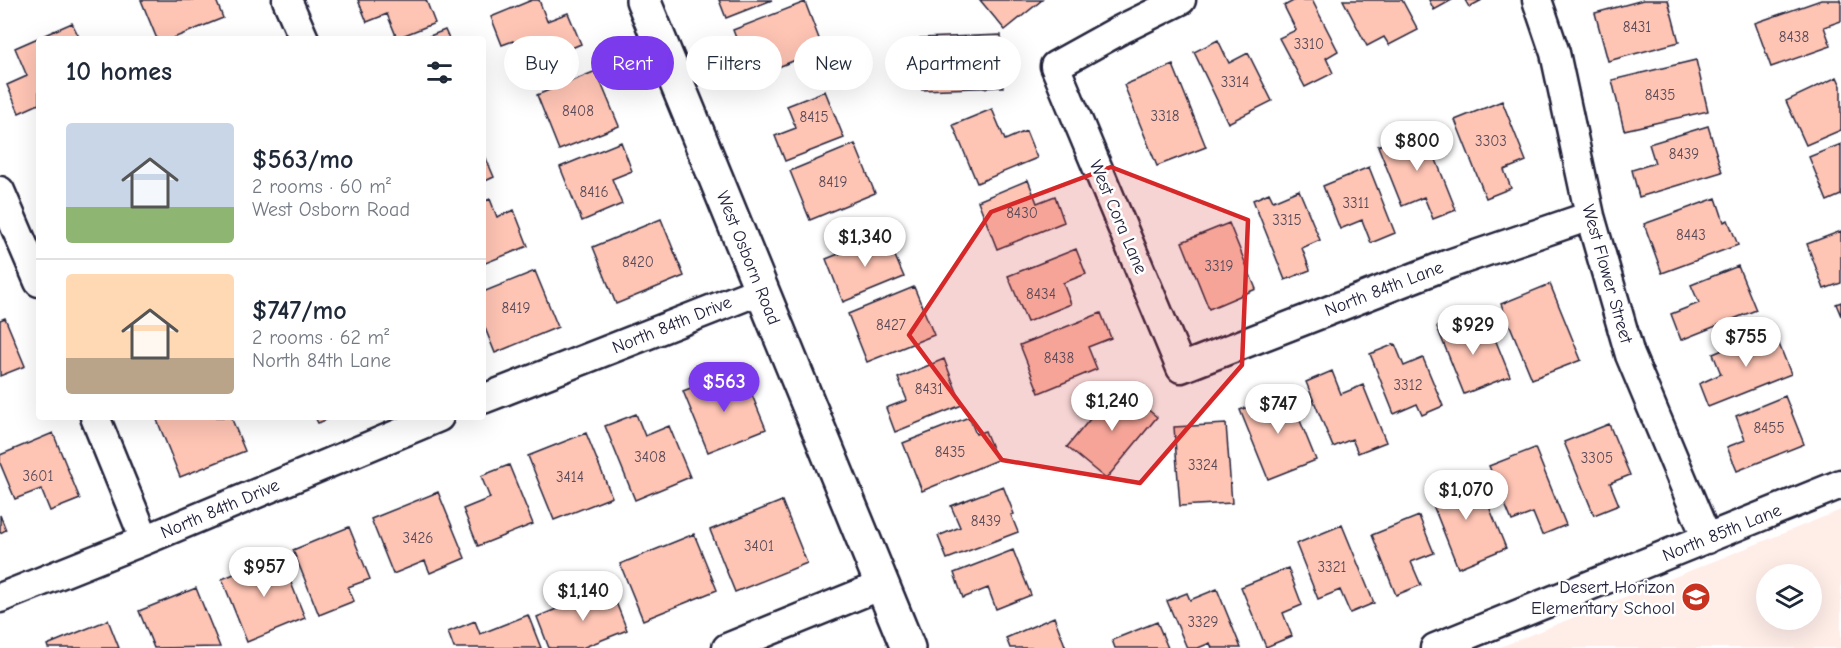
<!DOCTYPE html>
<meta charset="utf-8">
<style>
body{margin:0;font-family:"Comic Neue",sans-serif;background:#f2f2f3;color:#1f2937;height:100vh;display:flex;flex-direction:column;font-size:22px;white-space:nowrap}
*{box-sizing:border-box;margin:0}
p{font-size:20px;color:#747a83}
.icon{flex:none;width:33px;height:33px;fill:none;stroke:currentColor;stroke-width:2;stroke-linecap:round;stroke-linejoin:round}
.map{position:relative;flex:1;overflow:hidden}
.side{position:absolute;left:36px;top:36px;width:450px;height:384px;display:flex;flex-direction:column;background:#fff;border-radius:6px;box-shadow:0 6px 24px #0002}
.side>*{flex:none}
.hud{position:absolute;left:504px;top:36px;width:570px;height:54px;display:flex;gap:12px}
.fabs{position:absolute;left:1756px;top:564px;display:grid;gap:12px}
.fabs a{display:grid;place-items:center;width:66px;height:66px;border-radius:50%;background:#fff;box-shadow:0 6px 24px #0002;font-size:30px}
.price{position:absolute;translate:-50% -51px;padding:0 14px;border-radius:21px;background:#fff;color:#222;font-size:20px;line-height:39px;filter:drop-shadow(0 2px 3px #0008)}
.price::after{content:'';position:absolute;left:50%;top:36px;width:18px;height:14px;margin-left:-9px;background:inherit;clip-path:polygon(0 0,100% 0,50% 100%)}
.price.on{background:#7c3aed;color:#fff}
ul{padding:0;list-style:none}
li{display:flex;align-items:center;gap:18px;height:150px;padding:0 30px}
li+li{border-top:2px solid #e0e1e3}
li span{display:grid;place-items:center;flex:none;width:168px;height:120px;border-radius:6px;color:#555}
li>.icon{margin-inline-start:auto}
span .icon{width:72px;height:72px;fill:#fffc;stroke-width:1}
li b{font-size:26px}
h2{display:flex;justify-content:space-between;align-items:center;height:72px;padding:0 30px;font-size:26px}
.pill{padding:0 21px;border-radius:27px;background:#fff;box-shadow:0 6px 24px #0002;font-size:21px;line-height:54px}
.pill.on{background:#7c3aed;color:#fff}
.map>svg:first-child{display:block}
.built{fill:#ffede8;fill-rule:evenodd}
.building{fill:#fec4b4;stroke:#22223b;stroke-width:1.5}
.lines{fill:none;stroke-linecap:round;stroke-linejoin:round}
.street-casing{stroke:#22223b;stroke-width:33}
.secondary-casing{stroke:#22223b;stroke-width:38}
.street{stroke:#fff;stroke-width:28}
.secondary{stroke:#fff;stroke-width:33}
.marked{fill:#d62828;fill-opacity:0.2;stroke:#d62828;stroke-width:4.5;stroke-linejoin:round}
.labels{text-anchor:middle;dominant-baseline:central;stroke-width:5;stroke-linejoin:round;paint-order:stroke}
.number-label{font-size:15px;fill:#594a59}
.street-label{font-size:18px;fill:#22223b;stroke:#fff}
.poi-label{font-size:18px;fill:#22223b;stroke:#fff;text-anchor:end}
</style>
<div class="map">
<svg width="1841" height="648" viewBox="0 0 1841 648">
<rect width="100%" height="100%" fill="#fff"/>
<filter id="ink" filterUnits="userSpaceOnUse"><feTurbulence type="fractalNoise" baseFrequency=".0167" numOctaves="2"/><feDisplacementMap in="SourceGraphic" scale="12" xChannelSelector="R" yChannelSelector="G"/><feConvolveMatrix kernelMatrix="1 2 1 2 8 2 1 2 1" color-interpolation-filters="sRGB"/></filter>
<g filter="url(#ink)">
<path class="built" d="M 1841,510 L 1841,648 L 1498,648 ZM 1767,574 L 1812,574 L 1812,620 L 1767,620 Z"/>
<path class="building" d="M 141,0 L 216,0 L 223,18 L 171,39 L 157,39 Z
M 358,0 L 426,0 L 435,23 L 397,38 L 387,14 L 367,22 Z
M 532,0 L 539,0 L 547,21 L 568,13 L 581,44 L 524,68 L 513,41 L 502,45 L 491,17 Z
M 719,0 L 772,0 L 726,18 Z
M 980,0 L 1042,0 L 1005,30 Z
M 1295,0 L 1312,0 L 1338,51 L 1326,58 L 1333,73 L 1305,87 L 1279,38 L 1296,30 L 1284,6 Z
M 1343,0 L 1402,0 L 1418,30 L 1389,45 L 1384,37 L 1367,46 Z
M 1429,0 L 1452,0 L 1434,10 Z
M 1465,0 L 1482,0 L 1469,7 Z
M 1643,0 L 1668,0 L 1679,42 L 1608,61 L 1595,13 Z
M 1821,0 L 1840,0 L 1841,3 L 1841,21 L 1824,27 L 1831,46 L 1771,67 L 1755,23 Z
M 805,2 L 823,49 L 751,78 L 733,30 Z
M 72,23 L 80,39 L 39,39 L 39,104 L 19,113 L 7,85 L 27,76 L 15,48 Z
M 445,30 L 449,39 L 422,39 Z
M 1001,35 L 1003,87 L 922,90 L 920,38 Z
M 1218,40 L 1229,63 L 1248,53 L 1272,101 L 1228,123 L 1194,52 Z
M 1696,60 L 1708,111 L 1624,130 L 1612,80 Z
M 1173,65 L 1206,147 L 1157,166 L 1124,85 Z
M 596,71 L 619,126 L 559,150 L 537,95 Z
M 1837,77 L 1841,86 L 1841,130 L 1806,145 L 1786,101 Z
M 825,91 L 844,138 L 785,161 L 775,136 L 796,128 L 787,106 Z
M 1502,101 L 1526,161 L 1504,170 L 1511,188 L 1486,198 L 1455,120 Z
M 992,109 L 1005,140 L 1026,131 L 1037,158 L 977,183 L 953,125 Z
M 1708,126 L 1722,172 L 1639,197 L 1632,170 L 1655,163 L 1649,144 Z
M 1423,127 L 1456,210 L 1433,219 L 1424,197 L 1402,206 L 1378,146 Z
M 621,142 L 632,171 L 612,179 L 622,204 L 582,221 L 560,167 Z
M 855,144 L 875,193 L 810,220 L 790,171 Z
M 1841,144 L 1841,195 L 1827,201 L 1809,157 Z
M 483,151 L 494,177 L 483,182 Z
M 1369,167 L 1395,233 L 1371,243 L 1362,220 L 1340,229 L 1323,186 Z
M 1028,180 L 1037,203 L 1055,196 L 1064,222 L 997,249 L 978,201 Z
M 1299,190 L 1320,240 L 1302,248 L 1310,270 L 1285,280 L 1253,200 L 1269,193 L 1273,201 Z
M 1716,198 L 1724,222 L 1728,220 L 1738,245 L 1662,273 L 1644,224 Z
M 490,199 L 497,217 L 514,210 L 528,246 L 483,264 L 483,202 Z
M 661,219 L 684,276 L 616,304 L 593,247 Z
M 1229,223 L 1256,289 L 1209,309 L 1182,242 Z
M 1841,231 L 1841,283 L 1824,289 L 1807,244 Z
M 886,235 L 904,277 L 843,302 L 826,259 Z
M 1076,249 L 1086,274 L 1063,283 L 1071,304 L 1027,322 L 1008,276 Z
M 1738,266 L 1756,310 L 1681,340 L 1671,314 L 1699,303 L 1691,285 Z
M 535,271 L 558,327 L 495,353 L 483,323 L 483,292 Z
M 1550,284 L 1581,360 L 1532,379 L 1501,304 Z
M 914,287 L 934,335 L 867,362 L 848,314 Z
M 1841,302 L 1841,316 L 1836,304 Z
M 1101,313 L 1111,338 L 1088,347 L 1097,369 L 1039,393 L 1020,345 Z
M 1462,317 L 1470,338 L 1491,329 L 1510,376 L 1464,394 L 1437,327 Z
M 5,318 L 25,366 L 0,376 L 0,320 Z
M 1773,329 L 1791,374 L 1708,407 L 1699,384 L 1721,374 L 1713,354 Z
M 1395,344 L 1404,366 L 1423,358 L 1443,406 L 1422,415 L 1417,404 L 1394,414 L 1370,354 Z
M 944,359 L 962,405 L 895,432 L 886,408 L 907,400 L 898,378 Z
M 1332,371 L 1341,394 L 1363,385 L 1386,442 L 1358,453 L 1352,439 L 1333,447 L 1306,382 Z
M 722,376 L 728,390 L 747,383 L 766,429 L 708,452 L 683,391 Z
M 1118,385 L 1157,417 L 1106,479 L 1067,447 Z
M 1288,391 L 1316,460 L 1268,479 L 1240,410 Z
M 1785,396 L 1804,444 L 1737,471 L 1727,447 L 1745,440 L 1736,416 Z
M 636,414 L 645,436 L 669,426 L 690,477 L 635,500 L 605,426 Z
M 164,417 L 231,417 L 245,451 L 180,477 L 157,420 Z
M 315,417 L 333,417 L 318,423 Z
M 969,417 L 976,434 L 985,431 L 997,460 L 922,491 L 903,443 Z
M 1226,424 L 1232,503 L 1180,506 L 1174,427 Z
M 1609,424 L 1630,475 L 1610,483 L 1619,505 L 1594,515 L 1564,442 Z
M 53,433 L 80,499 L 50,511 L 41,489 L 15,499 L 0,463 L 0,455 Z
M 586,433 L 612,497 L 554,520 L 528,456 Z
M 1535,448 L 1566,525 L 1542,535 L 1533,513 L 1512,521 L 1489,466 Z
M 509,465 L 533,524 L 478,546 L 463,509 L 490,498 L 481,476 Z
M 1459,477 L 1464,488 L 1479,482 L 1506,548 L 1458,568 L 1427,490 Z
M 1003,486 L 1014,514 L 1011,515 L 1018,532 L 947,559 L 938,536 L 960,527 L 951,506 Z
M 438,492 L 465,558 L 430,573 L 425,561 L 393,574 L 371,519 Z
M 782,501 L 807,563 L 735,592 L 710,530 Z
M 0,515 L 6,530 L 0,533 Z
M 1419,516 L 1434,553 L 1411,562 L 1421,585 L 1396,595 L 1372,535 Z
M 1342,525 L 1374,603 L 1350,613 L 1340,590 L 1318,599 L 1296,544 Z
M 349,527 L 370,579 L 348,587 L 354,601 L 319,615 L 293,550 Z
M 694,534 L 717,590 L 643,620 L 620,564 Z
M 1013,550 L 1031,595 L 996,609 L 988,588 L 963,598 L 954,573 Z
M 280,555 L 305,618 L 247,642 L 222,579 Z
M 1288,568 L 1302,605 L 1283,613 L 1292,636 L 1266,647 L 1241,587 Z
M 610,587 L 627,630 L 582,648 L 549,648 L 537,617 Z
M 196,588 L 220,647 L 154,648 L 139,611 Z
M 1217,589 L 1241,648 L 1212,648 L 1210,643 L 1198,648 L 1187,648 L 1167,601 L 1187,593 L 1190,600 Z
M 528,615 L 541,648 L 454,648 L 448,632 L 475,621 L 480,634 Z
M 1054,617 L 1066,648 L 1010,648 L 1006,638 Z
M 108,620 L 119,648 L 48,648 L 47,645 Z
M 1157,622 L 1168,648 L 1115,648 L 1112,640 Z"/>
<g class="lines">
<g class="street-casing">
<path id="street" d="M 287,0 L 304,39
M 1181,0 L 1120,30 L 1055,66 L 1181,368 L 1449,264 L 1590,216
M 1537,0 L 1555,53 L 1590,216 L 1630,355 L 1707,539
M 0,191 L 39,282
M 483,399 L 761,290
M 95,417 L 145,540
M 0,598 L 145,540 L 439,417
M 727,648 L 882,585
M 1435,648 L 1841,484"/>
</g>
<g class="secondary-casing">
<path id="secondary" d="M 643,0 L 908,648"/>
</g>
<use href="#street" class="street"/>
<use href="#secondary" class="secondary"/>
</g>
</g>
<path class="marked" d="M 1111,167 L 1248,220 L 1242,365 L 1140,483 L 1002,460 L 909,335 L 991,212 Z"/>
<defs>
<g id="school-disc" transform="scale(1.5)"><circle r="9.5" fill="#c8321e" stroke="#fff"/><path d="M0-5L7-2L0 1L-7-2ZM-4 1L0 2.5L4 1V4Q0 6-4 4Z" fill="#fff"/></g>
</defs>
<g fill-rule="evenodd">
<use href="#school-disc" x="1696" y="597"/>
</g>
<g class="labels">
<g class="number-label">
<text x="1637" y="27">8431</text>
<text x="1794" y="37">8438</text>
<text x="1309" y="44">3310</text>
<text x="1235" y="82">3314</text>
<text x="1660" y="95">8435</text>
<text x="578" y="111">8408</text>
<text x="1165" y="116">3318</text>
<text x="814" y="117">8415</text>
<text x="1491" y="141">3303</text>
<text x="1684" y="154">8439</text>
<text x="833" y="182">8419</text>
<text x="594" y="192">8416</text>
<text x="1356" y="203">3311</text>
<text x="1022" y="213">8430</text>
<text x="1287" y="220">3315</text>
<text x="1691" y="235">8443</text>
<text x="638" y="262">8420</text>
<text x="1219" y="266">3319</text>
<text x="1041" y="294">8434</text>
<text x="516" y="308">8419</text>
<text x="891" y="325">8427</text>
<text x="1059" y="358">8438</text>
<text x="1408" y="385">3312</text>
<text x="929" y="389">8431</text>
<text x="1769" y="428">8455</text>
<text x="950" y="452">8435</text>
<text x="650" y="457">3408</text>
<text x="1597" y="458">3305</text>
<text x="1203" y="465">3324</text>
<text x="38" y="476">3601</text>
<text x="570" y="477">3414</text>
<text x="986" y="521">8439</text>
<text x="418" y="538">3426</text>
<text x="759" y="546">3401</text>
<text x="1332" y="567">3321</text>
<text x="1203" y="622">3329</text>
</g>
<g class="street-label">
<text transform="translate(1118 217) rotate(67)">West Cora Lane</text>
<text transform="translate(748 258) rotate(68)">West Osborn Road</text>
<text transform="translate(1607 274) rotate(74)">West Flower Street</text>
<text transform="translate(1384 289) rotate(-21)">North 84th Lane</text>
<text transform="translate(672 325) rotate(-22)">North 84th Drive</text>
<text transform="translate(220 509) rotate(-23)">North 84th Drive</text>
<text transform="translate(1722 533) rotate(-22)">North 85th Lane</text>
</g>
<g class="poi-label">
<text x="1675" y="587">Desert Horizon<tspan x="1675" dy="21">Elementary School</tspan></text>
</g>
</g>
</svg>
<div class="fabs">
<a><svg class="icon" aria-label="layers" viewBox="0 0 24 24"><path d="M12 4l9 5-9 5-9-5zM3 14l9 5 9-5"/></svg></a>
</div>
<b class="price" style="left:1417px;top:172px">$800</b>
<b class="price" style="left:865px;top:268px">$1,340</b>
<b class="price" style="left:1473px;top:356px">$929</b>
<b class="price" style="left:1746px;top:368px">$755</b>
<b class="price on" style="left:724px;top:413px">$563</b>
<b class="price" style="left:1112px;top:432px">$1,240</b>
<b class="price" style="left:1278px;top:435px">$747</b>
<b class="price" style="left:1466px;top:521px">$1,070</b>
<b class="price" style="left:264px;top:598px">$957</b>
<b class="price" style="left:583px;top:622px">$1,140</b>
<div class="hud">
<a class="pill">Buy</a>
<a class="pill on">Rent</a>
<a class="pill">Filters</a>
<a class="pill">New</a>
<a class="pill">Apartment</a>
</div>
<section class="side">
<h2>10 homes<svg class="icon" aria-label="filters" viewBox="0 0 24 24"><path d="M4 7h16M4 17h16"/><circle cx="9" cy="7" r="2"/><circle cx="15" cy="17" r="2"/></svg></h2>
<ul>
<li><span style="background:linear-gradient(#c9d6e8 70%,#8fb573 0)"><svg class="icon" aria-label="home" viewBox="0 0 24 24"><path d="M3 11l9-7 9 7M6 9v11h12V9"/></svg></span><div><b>$563/mo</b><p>2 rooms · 60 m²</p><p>West Osborn Road</p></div></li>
<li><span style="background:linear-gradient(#ffd9b3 70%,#b9a48a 0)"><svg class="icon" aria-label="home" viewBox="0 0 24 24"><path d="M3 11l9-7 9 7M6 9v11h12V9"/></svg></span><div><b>$747/mo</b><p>2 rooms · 62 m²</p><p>North 84th Lane</p></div></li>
</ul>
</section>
</div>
